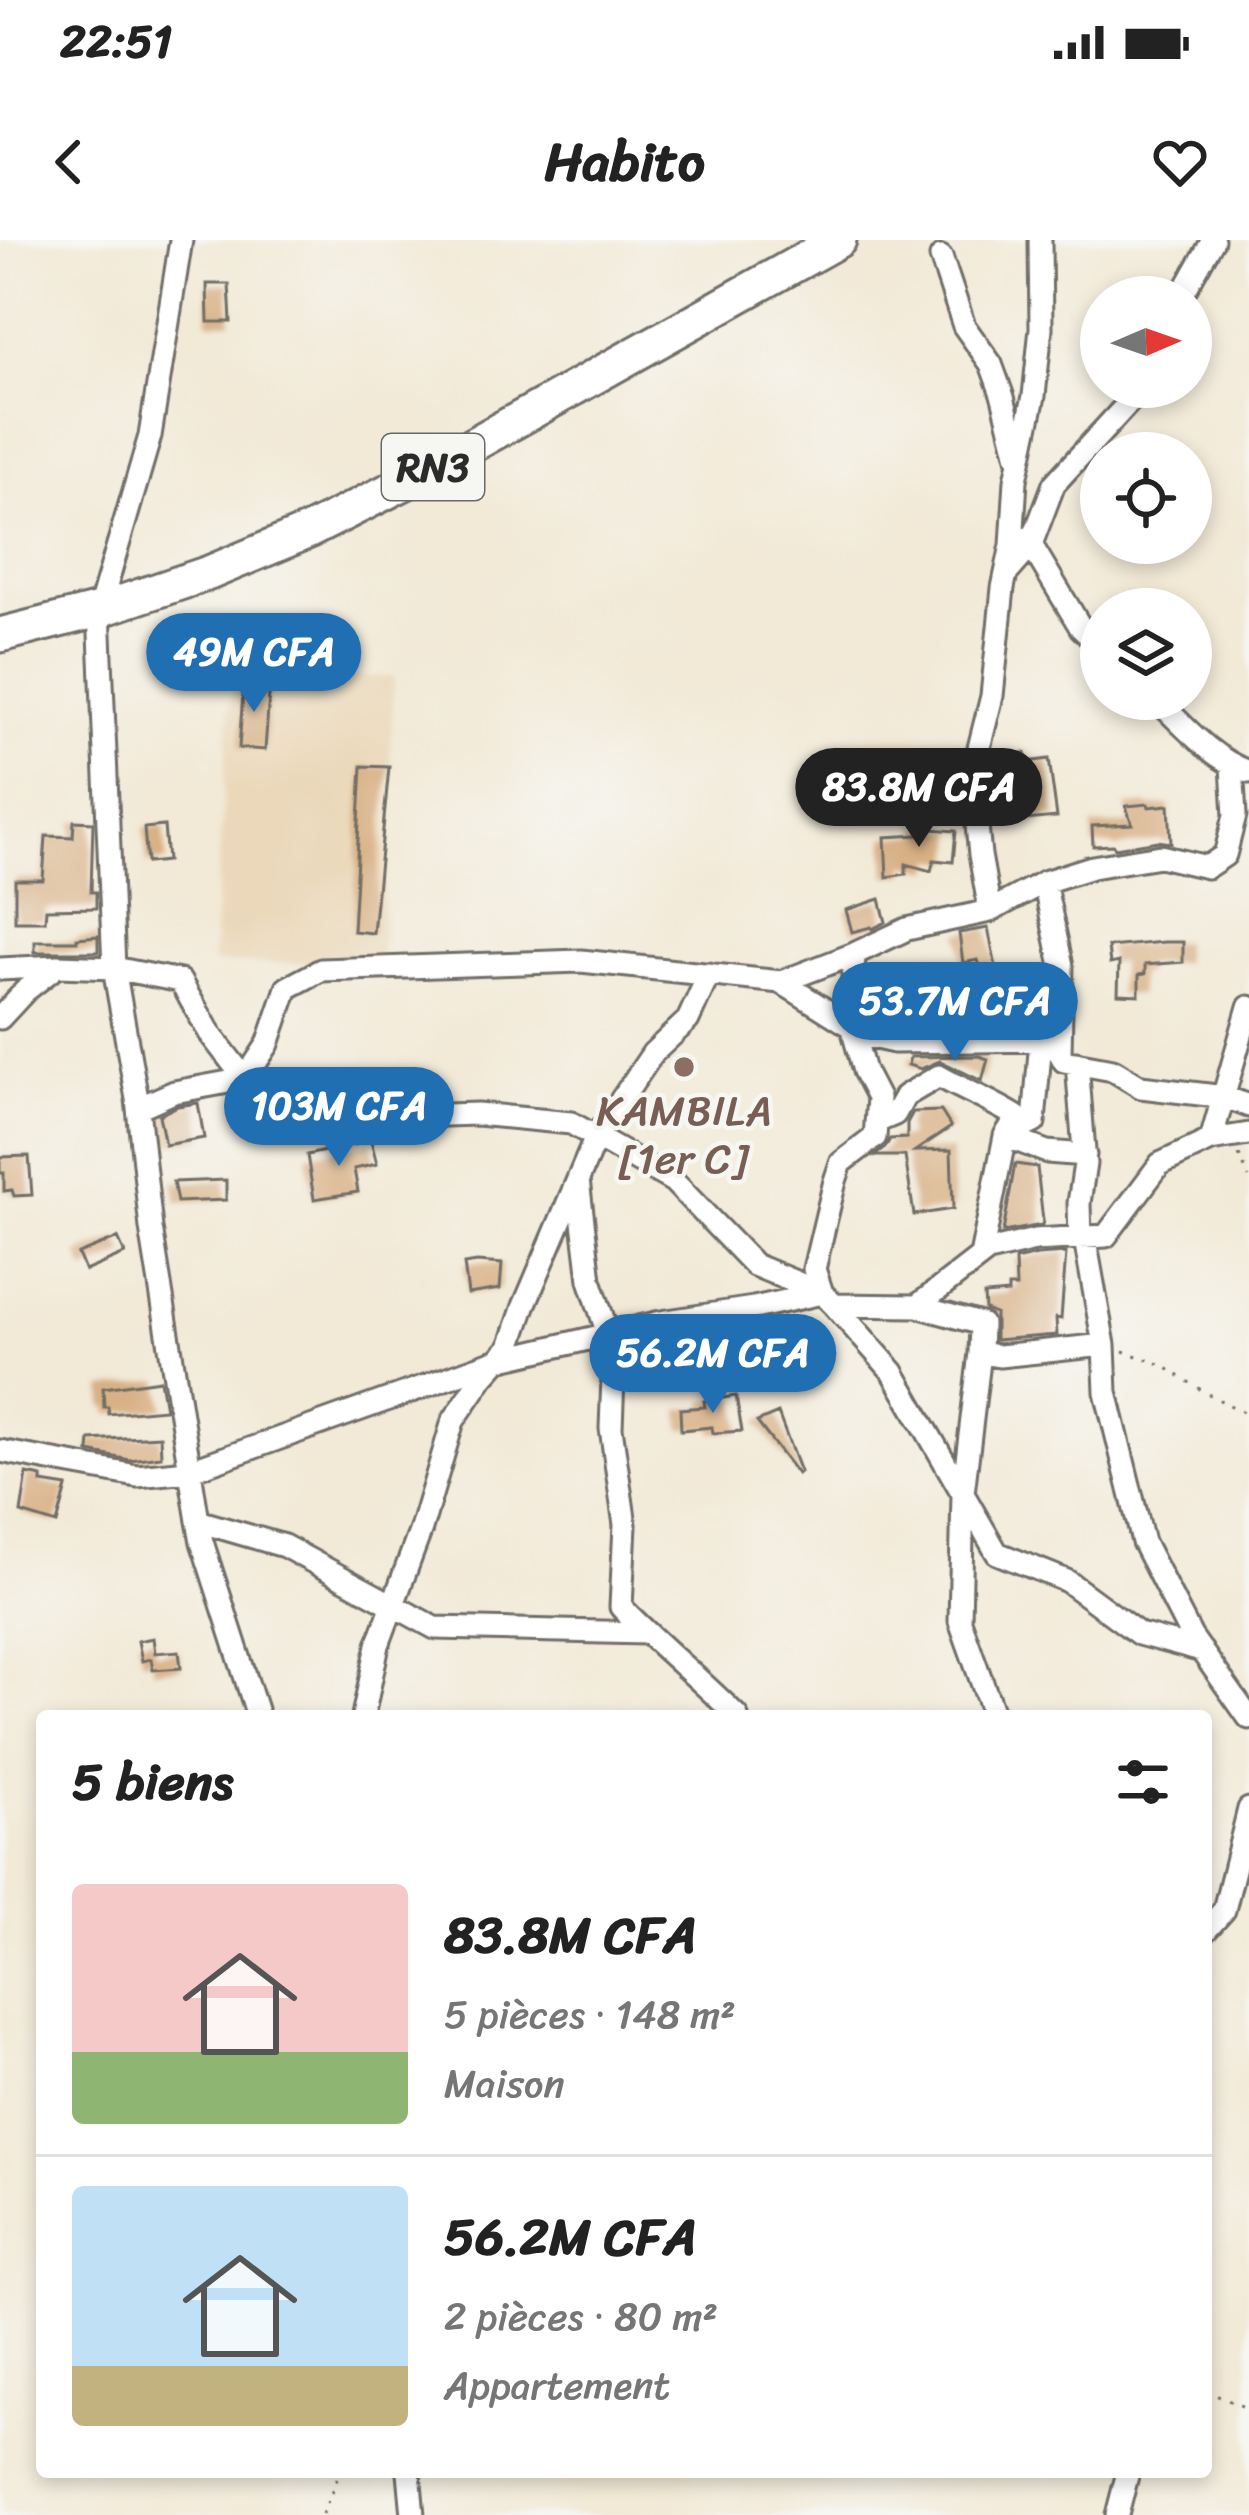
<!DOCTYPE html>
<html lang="fr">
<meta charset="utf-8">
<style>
body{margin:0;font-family:Sriracha,sans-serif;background:#f6f6f6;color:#222;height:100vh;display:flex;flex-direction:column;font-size:45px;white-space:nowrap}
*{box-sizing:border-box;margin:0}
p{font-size:39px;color:#767676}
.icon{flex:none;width:66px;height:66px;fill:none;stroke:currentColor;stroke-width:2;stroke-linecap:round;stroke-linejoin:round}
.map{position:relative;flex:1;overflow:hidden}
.panel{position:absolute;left:36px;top:1470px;width:1176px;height:768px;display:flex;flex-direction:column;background:#fff;border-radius:12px;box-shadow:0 6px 18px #0003}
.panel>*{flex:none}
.needle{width:78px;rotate:88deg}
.tools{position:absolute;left:1080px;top:36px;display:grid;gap:24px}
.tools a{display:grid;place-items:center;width:132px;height:132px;border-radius:50%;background:#fff;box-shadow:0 6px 18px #0003;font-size:60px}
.price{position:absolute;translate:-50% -102px;padding:0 27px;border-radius:42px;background:#1f6fb2;color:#fff;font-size:39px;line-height:78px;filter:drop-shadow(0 3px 6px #0008)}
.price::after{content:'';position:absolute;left:50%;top:72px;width:36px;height:27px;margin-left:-18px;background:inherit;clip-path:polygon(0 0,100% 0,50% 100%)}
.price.selected{background:#222;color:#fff}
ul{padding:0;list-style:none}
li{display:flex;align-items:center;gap:36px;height:300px;padding:0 36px}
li+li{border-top:3px solid #e0e0e0}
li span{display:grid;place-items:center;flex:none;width:336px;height:240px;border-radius:12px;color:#555}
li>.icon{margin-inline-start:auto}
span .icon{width:144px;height:144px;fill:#fffc;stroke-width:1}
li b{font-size:51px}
h2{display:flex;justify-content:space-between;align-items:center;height:144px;padding:0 36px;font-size:51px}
.status{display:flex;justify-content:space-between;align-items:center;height:84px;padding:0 60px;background:#fff;direction:ltr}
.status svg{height:33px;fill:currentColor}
header{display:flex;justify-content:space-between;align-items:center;height:156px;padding:0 36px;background:#fff;font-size:54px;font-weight:700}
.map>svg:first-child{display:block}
.built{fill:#ebd8ba}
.building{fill:#d8b185}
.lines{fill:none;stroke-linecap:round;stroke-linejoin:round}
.minor-casing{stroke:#716e67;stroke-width:27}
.highway-casing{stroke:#716e67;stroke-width:39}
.path{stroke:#716e67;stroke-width:3;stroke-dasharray:3 9;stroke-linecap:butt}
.minor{stroke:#fff;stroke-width:21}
.highway{stroke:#fff;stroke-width:33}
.education-dot{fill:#8d6e63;stroke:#f6f6f2;stroke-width:4.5}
.labels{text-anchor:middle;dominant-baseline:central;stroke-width:9;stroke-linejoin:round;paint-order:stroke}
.shield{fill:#f6f6f2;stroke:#686867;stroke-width:3}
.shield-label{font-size:39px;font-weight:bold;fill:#2b2b2b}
.education-label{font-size:42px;fill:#785e54;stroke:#f6f6f2}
</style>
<div class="status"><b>22:51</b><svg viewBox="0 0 49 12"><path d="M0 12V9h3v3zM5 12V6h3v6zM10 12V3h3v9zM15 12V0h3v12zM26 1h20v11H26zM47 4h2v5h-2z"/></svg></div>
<header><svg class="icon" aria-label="back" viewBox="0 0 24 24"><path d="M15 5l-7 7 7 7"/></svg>Habito<svg class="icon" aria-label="heart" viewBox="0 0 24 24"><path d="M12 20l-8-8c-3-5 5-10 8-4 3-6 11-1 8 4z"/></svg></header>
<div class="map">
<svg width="1249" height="2275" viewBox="0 0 1249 2275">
<rect width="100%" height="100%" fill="#f6f6f2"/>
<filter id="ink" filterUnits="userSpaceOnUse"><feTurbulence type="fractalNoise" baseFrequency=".00833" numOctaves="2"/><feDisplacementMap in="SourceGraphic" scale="24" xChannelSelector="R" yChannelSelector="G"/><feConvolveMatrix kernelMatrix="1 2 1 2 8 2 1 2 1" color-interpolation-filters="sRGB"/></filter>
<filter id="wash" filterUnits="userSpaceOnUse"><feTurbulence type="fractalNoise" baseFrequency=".004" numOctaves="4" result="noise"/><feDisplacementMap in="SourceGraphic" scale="48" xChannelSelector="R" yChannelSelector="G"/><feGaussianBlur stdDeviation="2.7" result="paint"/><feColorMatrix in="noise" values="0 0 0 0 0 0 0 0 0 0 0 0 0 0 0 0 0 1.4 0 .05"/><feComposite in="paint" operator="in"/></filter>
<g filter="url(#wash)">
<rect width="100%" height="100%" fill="#f2e9d6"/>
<path class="built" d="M 232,433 L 394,437 L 381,724 L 212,723 Z"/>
<g id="blocks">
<path class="building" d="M 207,44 L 229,44 L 231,82 L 208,82 Z
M 244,439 L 270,441 L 265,510 L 239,508 Z
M 1026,513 L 1027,522 L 1049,519 L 1057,577 L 1026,580 L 1019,554 L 1010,555 L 1008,514 Z
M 362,526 L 389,527 L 373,693 L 353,691 Z
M 1148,564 L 1149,567 L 1169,565 L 1171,603 L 1158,601 L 1115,608 L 1113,605 L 1093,606 L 1092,586 L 1132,584 L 1126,566 Z
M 74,581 L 93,582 L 91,652 L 96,652 L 96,668 L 46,669 L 45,681 L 15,681 L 15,640 L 43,640 L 46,596 L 73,597 Z
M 164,586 L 167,621 L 147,623 L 144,588 Z
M 919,588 L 956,591 L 953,622 L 934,620 L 931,631 L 906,624 L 906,634 L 887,637 L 885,597 L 919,595 Z
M 880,659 L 886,682 L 872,689 L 871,687 L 852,692 L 846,670 Z
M 988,688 L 996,727 L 982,732 L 978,720 L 963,723 L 959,693 Z
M 98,696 L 98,712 L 35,712 L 35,701 L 77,701 L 77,698 Z
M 1164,702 L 1183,702 L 1183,722 L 1145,725 L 1145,734 L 1139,735 L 1139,755 L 1118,754 L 1119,722 L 1110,724 L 1108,707 Z
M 933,755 L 1019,756 L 1017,785 L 994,786 L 994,774 L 941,774 L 940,786 L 908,787 L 911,760 Z
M 979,816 L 988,819 L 982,841 L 940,821 L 921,829 L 908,825 L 910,817 Z
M 198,863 L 204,898 L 165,905 L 159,875 L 178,866 Z
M 941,871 L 951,887 L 915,911 L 951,910 L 953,969 L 914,975 L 905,916 L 874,916 L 885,908 L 890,899 L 907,898 L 907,883 L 913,872 Z
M 371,901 L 377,924 L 354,929 L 358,952 L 314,959 L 307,915 Z
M 29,916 L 32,955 L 14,956 L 12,950 L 4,951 L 4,933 L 0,933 L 0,917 Z
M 1015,924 L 1037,927 L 1043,981 L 1042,985 L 1003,992 Z
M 226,940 L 226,960 L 177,962 L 173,942 Z
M 118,998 L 125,1014 L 85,1031 L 78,1014 Z
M 1066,1013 L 1061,1079 L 1056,1078 L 1057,1095 L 995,1100 L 995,1074 L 985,1070 L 984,1055 L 1008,1053 L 1008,1047 L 1016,1047 L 1015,1020 L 1037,1015 Z
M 477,1022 L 502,1024 L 500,1049 L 468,1054 L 464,1024 Z
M 160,1140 L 165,1169 L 109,1174 L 108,1167 L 104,1167 L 103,1148 Z
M 736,1156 L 742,1191 L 713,1193 L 712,1187 L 681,1190 L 680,1169 L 705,1167 L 704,1161 Z
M 778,1173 L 800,1232 L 797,1234 L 757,1182 Z
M 160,1196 L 161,1216 L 130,1220 L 89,1212 L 90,1200 Z
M 27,1234 L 42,1237 L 42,1243 L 67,1247 L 57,1284 L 21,1273 Z
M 153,1398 L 155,1413 L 179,1411 L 181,1428 L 153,1430 L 151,1419 L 142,1421 L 138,1401 Z"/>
</g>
</g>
<g filter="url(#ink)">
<use href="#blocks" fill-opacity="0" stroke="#716e67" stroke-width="3"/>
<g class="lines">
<g class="minor-casing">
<path id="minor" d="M 181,0 L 150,196 L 99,370 L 114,728 L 137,859 L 151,988 L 198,1281 L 202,1302 L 258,1476
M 941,17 L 964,86 L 991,124 L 1003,157 L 1018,217
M 1181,57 L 1213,0
M 1027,298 L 1081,388 L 1101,407
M 1007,333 L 1030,307 L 1054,244 L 1143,147
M 1156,459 C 1184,486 1212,519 1249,532
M 1044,642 L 1062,726 L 1060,814
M 990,671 L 980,615 L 972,536 L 992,456 L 1003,348 L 1012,305 L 1016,240 L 1034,156 L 1041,88 L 1040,0
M 854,714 L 851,784 L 864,831 L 878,858 L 875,897 L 841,923 L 835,941 L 814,1029 L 822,1053 L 834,1065 L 917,1066 L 981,1084 L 980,1113 L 999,1116 L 1104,1105
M 0,729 L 58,726 L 114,728 L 180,741 L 211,795 L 245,839 L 287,867 L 344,892 L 414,876 L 477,874 L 571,883 L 673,941 L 754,1025 L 822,1053 L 754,1068 L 661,1082 L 498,1120 L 188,1231 L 137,1236 L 0,1211
M 781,742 L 867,796 L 894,802 L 1053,800 L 1064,821 L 1113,830 L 1141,847 L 1225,857 L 1249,866
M 0,778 L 25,751 L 57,726
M 1077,823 L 1085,924 L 1079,963 L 1080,999
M 138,868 L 174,852 L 245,839 L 268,804 L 287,748 L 321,730 L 581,721 L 781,742 L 854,714 L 907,689 L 990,671 L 1044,642 L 1092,627 L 1160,616 L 1207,627 L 1225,615 L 1235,576 L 1232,526
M 876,882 L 895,874 L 905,856 L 939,836 C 965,851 992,861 1017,877 L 1005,896 L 1047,912 L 1085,915
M 1211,900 L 1249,894
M 578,940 L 590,1040 L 614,1112 L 611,1188 L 625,1285 L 621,1367 C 658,1405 699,1438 737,1476
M 1085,999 L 1104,1105 L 1106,1152 L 1143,1302 L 1191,1396 L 1249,1478
M 981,1016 L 1005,896 L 1034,882 L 1041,800
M 834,1065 L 893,1132 L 997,1313 L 1067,1341 L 1139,1394 L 1202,1411
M 917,1066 L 988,1011 L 1035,1000 L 1106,996 L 1160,924 L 1211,900 L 1249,767
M 980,1113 L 963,1253 L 960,1381 L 994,1476
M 198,1281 L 284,1306 L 435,1388 L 646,1393
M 363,1476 L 378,1405 L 421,1289 L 453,1181 L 483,1137 L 510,1107 L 524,1066 L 596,897 L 653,813 L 688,780 L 709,734
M 1206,1690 L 1224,1670 L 1249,1569
M 409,2232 L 413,2275
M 1117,2275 L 1128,2232"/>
</g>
<g class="highway-casing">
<path id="highway" d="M 0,395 L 99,370 L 209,333 L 309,291 L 408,241 L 839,0"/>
</g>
<path class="path" d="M 1239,915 L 1249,938
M 1123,1111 L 1160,1124 L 1206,1153 L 1249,1175
M 1206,2151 L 1249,2169
M 322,2275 L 340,2232"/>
<use href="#minor" class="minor"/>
<use href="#highway" class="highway"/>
</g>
</g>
<circle class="education-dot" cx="684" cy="827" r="12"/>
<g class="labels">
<rect class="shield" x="382" y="194" width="102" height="66" rx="9"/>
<g class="shield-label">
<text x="433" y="227">RN3</text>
</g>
<g class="education-label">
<text x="684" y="871">KAMBILA<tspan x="684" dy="48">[1er C]</tspan></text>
</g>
</g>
</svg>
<div class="tools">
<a><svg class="needle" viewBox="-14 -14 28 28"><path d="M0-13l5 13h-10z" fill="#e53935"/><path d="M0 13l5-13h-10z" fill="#767676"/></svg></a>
<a><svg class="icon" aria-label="locate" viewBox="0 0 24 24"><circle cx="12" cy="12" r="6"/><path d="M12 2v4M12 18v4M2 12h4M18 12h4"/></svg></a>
<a><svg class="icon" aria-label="layers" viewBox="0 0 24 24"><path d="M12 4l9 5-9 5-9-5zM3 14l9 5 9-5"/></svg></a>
</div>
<b class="price" style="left:254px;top:475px">49M CFA</b>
<b class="price selected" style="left:919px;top:610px">83.8M CFA</b>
<b class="price" style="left:955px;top:824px">53.7M CFA</b>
<b class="price" style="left:339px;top:929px">103M CFA</b>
<b class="price" style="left:713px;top:1176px">56.2M CFA</b>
<section class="panel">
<h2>5 biens<svg class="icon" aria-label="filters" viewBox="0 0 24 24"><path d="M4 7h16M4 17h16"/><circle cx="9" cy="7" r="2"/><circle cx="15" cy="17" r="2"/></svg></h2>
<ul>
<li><span style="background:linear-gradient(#f6c9c9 70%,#8fb573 0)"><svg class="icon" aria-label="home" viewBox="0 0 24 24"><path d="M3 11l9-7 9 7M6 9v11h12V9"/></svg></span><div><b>83.8M CFA</b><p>5 pièces · 148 m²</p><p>Maison</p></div></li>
<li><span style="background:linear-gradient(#bfe0f5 75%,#c2b280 0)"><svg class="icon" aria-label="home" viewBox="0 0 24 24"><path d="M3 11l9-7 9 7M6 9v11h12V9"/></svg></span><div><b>56.2M CFA</b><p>2 pièces · 80 m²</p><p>Appartement</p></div></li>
</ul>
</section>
</div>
